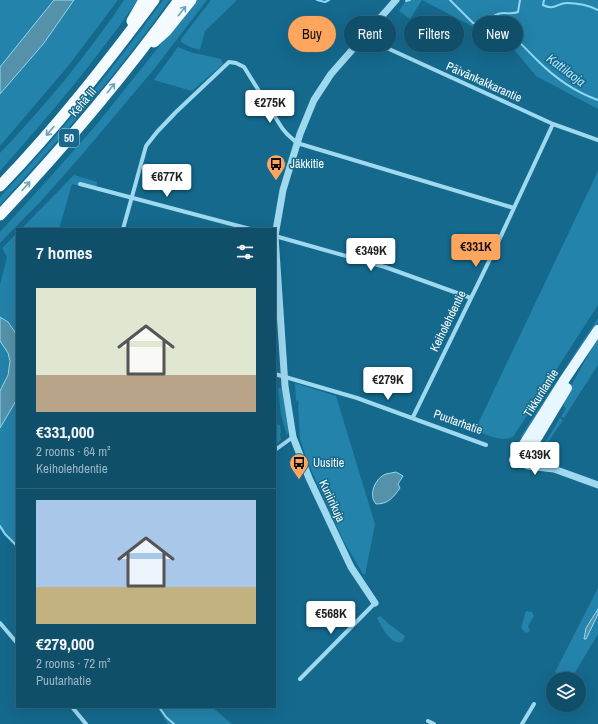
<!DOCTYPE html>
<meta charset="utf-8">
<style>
body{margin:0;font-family:"Archivo Narrow",sans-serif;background:#1d5972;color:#f1f3f6;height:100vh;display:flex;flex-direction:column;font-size:15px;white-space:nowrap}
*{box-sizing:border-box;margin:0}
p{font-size:13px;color:#9bb5c1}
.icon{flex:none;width:22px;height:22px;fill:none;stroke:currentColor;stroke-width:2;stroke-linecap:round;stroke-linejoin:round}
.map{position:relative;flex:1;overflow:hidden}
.drawer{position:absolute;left:16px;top:228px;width:260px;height:480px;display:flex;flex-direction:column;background:#0f4f6a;border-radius:0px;box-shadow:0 4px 16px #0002,0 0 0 1px #2f667e}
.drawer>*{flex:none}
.guide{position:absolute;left:288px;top:16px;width:250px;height:36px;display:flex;gap:8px}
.buttons{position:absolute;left:546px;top:672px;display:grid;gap:8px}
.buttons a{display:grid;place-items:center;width:40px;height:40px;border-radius:50%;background:#0f4f6a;box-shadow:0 4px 16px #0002,0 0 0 1px #2f667e;font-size:20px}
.price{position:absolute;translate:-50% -34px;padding:0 9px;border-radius:4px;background:#fff;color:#222;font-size:13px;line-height:26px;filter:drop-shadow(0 1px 2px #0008)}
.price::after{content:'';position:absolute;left:50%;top:24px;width:12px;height:9px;margin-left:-6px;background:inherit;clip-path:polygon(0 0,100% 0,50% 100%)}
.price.on{background:#ffa65e;color:#111}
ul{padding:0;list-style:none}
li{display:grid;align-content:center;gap:8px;height:212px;padding:0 20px}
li+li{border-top:1px solid #2f667e}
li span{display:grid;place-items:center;height:124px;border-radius:0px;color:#555}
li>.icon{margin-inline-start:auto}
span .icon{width:72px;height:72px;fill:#fffc;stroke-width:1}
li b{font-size:17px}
h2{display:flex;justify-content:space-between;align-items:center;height:48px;padding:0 20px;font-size:17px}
.chip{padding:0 14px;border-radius:18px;background:#0f4f6a;box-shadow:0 4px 16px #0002,0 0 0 1px #2f667e;font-size:14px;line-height:36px}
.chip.on{background:#ffa65e;color:#111}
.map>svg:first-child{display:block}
.green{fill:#2383aa}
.water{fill:#5592aa;stroke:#90d8f3}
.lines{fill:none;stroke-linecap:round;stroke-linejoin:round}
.stream{stroke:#90d8f3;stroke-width:2}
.minor{stroke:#9ed9f0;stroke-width:4}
.tertiary{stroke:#9ed9f0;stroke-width:7}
.primary{stroke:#e8f7ff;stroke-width:10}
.trunk{stroke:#f4fbff;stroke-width:11}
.oneway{stroke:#6ea3bb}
.labels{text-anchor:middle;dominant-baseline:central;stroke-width:3;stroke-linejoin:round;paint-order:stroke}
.shield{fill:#14698d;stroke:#b8d2dd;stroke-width:1}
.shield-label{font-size:11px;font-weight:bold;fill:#fff}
.street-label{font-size:12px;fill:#fff;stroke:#14698d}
.poi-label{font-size:12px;fill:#fff;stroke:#14698d;text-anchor:start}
.water-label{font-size:13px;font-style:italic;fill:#b7e6f8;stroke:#14698d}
</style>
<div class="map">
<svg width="598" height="724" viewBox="0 0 598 724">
<rect width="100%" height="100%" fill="#14698d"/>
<path class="green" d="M 0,0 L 54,0 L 0,67 Z
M 74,0 L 118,0 L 69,65 L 0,146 L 0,94 L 44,43 Z
M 124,0 L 138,0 C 96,60 49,116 0,171 L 0,153 C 45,106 88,54 124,0 Z
M 163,0 L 170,0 C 118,73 60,139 0,205 L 0,197 C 59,135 113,69 163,0 Z
M 196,0 L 207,0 L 155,68 L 80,157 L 41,201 L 0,243 L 0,232 L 52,175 L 97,124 Z
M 211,0 L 237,0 L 205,31 L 200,50 L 190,47 L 181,42 L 181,39 Z
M 406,0 L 422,0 L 410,19 L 399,11 Z
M 422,0 L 598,0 L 598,109 L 536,76 L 512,47 Z
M 178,47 L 190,52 L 221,59 L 223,64 L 192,91 L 154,80 Z
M 598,171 L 598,305 L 513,437 C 500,442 488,435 475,430 Z
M 74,175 L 97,182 L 96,190 L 72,184 L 59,229 L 21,229 Z
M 17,233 L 17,335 L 8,322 L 0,317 L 0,285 L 7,257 L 2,248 Z
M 598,318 L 598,323 L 522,439 L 521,436 Z
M 598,338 L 598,365 L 564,418 L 561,417 L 566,408 L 563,406 L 572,384 Z
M 0,341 C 16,357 9,373 0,391 Z
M 295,383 L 336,396 L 375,524 L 365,575 L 363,574 L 344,542 L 308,463 L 300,439 L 298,405 L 299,405 L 298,400 L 296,401 Z
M 278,388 L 282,388 L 288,430 L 287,436 L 281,415 Z
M 17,399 L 17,550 C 13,542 5,537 0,529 L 0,428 Z
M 560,418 L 563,420 L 544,448 L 543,446 Z
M 275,424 L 280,425 L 281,432 L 280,434 L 281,440 L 275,445 Z
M 598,588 L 598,634 L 571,679 L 569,679 L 555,672 Z
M 526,611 L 532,612 L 534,616 L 528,626 L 530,631 L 526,633 L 521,628 Z
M 380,616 L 390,625 L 405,636 L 402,642 C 390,645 382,627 377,618 Z
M 157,707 L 212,707 L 232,724 L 168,724 Z"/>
<path class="water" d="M 54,0 L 74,0 L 44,43 L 0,94 L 0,67 Z
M 0,317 L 8,322 L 17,335 L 17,399 L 0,428 L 0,391 L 8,375 L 10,361 L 8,353 L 0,341 Z
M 396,472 L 403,476 L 398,484 L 400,488 C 393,498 388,504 376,504 C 368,495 375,478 386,474 C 389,473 393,473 396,472 Z
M 598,609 L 598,614 L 587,637 L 586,639 L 584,639 L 586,628 Z"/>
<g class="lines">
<path class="stream" d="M 317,0 L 325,2 L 329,0
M 450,0 L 473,23 L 491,24 L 497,22 C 512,34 523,46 537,60 C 554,77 575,92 598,100
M 544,0 L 543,5 C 554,11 557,3 567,3 C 578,3 588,5 598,10
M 406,1 L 410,0
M 485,23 C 491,18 497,12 505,13 C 510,13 513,14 518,12 L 520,0
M 0,526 L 5,534 L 17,546
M 159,707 L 166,717 L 174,724"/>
<path class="minor" d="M 365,35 L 376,43 L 553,124 L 598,140
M 80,184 L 250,229
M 123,229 L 146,146 L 157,132 L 176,112 L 229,62 L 236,63 L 244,67 L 282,128 L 287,134 L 297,143 L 514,208
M 275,236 L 385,267 L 471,298
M 275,374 L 357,398 L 486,445
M 413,417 L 493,253 L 553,124
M 275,450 L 293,437
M 0,623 L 17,643
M 300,679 L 375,603
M 72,707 L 86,724
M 428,721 L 434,724
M 522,724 L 534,704"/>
<path class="tertiary" d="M 523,453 L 539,459 L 551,467
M 518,462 L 528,466 L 554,469 L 598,485
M 375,603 L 351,567 L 309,478 L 293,437 L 285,386 L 275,236 L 283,190 L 300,134 L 314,100 L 331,74 L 396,0"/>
<path class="primary" d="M 514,460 L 565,379 L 598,330
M 522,463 L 567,388"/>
<path class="trunk" d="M 132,21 L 144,0
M 154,42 L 166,31 L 191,0
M 0,186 C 56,128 106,64 154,0
M 0,215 C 64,147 124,76 179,0"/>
</g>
<defs><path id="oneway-shaft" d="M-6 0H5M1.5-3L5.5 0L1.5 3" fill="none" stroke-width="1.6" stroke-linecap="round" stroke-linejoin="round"/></defs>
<g class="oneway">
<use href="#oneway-shaft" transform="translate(182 11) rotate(-51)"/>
<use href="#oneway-shaft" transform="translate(111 88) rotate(-51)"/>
<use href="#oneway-shaft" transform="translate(50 131) rotate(131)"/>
<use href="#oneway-shaft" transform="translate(26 186) rotate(-48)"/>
</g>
<defs>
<g id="bus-pin" transform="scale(1)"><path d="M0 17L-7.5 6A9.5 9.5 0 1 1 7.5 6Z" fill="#ffa65e" stroke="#14698d"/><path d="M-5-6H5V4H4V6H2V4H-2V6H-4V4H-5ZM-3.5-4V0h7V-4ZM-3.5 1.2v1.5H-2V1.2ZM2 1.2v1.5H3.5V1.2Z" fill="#111"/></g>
</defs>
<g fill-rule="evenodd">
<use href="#bus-pin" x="276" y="164"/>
<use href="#bus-pin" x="299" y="463"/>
</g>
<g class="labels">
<rect class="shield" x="59" y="129" width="20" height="18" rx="3"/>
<g class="shield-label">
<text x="69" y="138">50</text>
</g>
<g class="street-label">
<text transform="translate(484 82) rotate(24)">Päivänkakkarantie</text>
<text transform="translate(83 102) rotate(-50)">Kehä III</text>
<text transform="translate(448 321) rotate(-64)">Keiholehdentie</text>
<text transform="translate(541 393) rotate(-58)">Tikkurilantie</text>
<text transform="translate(458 422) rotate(20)">Puutarhatie</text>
<text transform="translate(332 501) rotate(65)">Kuriirikuja</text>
</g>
<g class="poi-label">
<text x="290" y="164">Jäkkitie</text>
<text x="313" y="463">Uusitie</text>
</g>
<g class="water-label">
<text transform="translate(566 70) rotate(37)">Kattilaoja</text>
</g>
</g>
</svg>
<div class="buttons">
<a><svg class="icon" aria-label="layers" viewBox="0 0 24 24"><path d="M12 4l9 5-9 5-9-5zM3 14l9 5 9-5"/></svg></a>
</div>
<b class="price" style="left:270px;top:124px">€275K</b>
<b class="price" style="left:167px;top:198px">€677K</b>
<b class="price on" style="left:476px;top:268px">€331K</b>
<b class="price" style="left:371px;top:272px">€349K</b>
<b class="price" style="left:388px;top:401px">€279K</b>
<b class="price" style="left:535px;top:476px">€439K</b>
<b class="price" style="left:331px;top:635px">€568K</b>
<div class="guide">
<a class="chip on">Buy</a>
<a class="chip">Rent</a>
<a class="chip">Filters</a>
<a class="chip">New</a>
</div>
<section class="drawer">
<h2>7 homes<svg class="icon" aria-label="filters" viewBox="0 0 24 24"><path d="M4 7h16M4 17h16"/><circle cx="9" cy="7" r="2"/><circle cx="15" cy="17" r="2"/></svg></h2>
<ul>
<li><span style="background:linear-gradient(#dfe7d0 70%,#b9a48a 0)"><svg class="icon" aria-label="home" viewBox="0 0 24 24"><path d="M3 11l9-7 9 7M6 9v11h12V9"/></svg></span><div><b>€331,000</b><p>2 rooms · 64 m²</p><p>Keiholehdentie</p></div></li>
<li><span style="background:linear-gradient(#a9c7e8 70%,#c2b280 0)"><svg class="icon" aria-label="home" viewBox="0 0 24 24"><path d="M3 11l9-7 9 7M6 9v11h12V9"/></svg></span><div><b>€279,000</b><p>2 rooms · 72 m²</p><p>Puutarhatie</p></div></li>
</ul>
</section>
</div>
